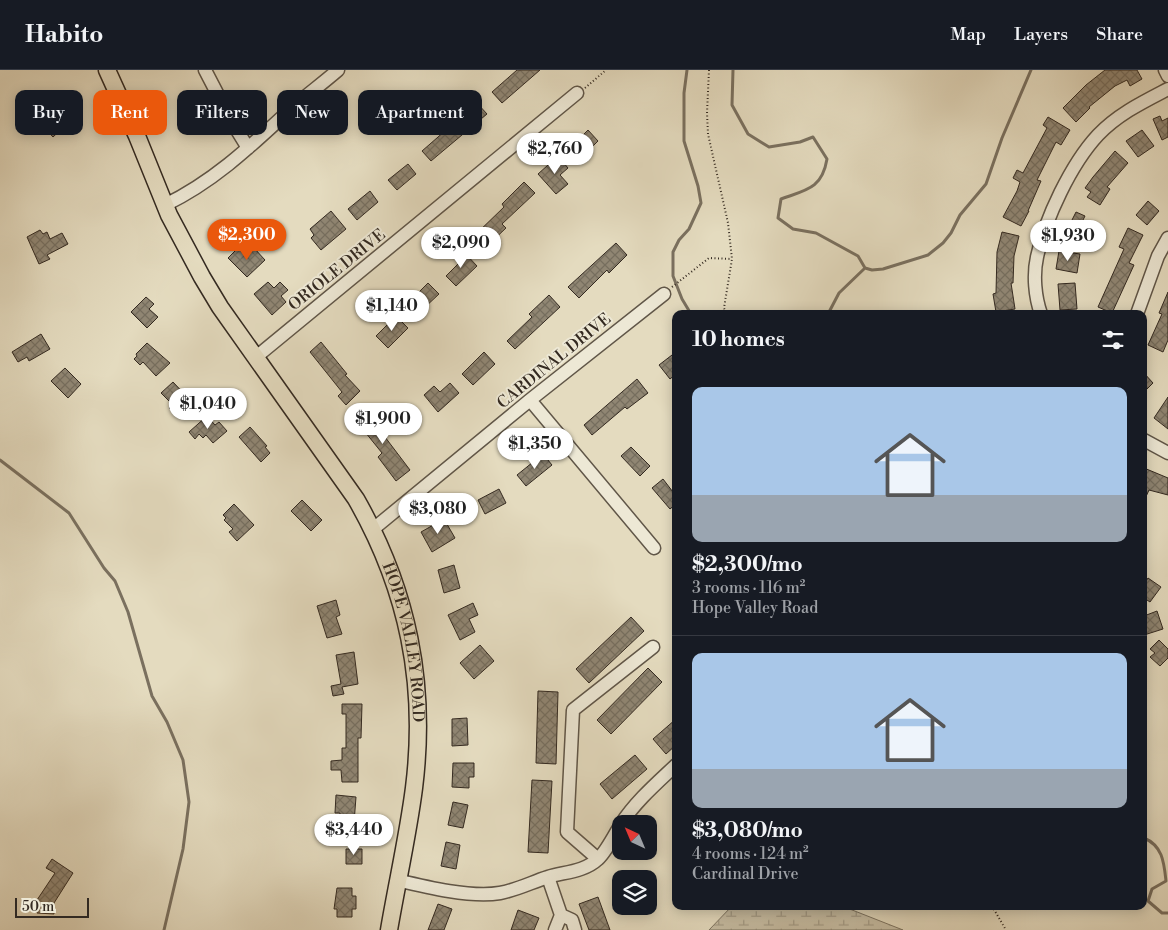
<!DOCTYPE html>
<meta charset="utf-8">
<style>
body{margin:0;font-family:"Libre Bodoni",serif;background:#242831;color:#f1f3f6;height:100vh;display:flex;flex-direction:column;font-size:19px;white-space:nowrap}
*{box-sizing:border-box;margin:0}
p{font-size:16px;color:#9ea1a6}
.icon{flex:none;width:28px;height:28px;fill:none;stroke:currentColor;stroke-width:2;stroke-linecap:round;stroke-linejoin:round}
.map{position:relative;flex:1;overflow:hidden}
.details{position:absolute;left:672px;top:240px;width:475px;height:600px;display:flex;flex-direction:column;background:#171b24;border-radius:10px;box-shadow:0 2px 12px #0003}
.details>*{flex:none}
.top-card{position:absolute;left:15px;top:20px;width:475px;height:45px;display:flex;gap:10px}
.needle{width:32px;rotate:316deg}
.buttons{position:absolute;left:612px;top:745px;display:grid;gap:10px}
.buttons a{display:grid;place-items:center;width:45px;height:45px;border-radius:10px;background:#171b24;box-shadow:0 2px 12px #0003;font-size:25px}
.scale{position:absolute;left:15px;bottom:12px;width:74px;box-sizing:border-box;padding-left:5px;border:2px solid #342a21;border-top:0;font-size:14px;line-height:18px;white-space:nowrap;color:#342a21;-webkit-text-stroke:4px #ede8d5;paint-order:stroke}
.price{position:absolute;translate:-50% -42px;padding:0 11px;border-radius:18px;background:#fff;color:#222;font-size:16px;line-height:32px;filter:drop-shadow(0 1px 2px #0008)}
.price::after{content:'';position:absolute;left:50%;top:30px;width:15px;height:11px;margin-left:-8px;background:inherit;clip-path:polygon(0 0,100% 0,50% 100%)}
.price.current{background:#ea580c;color:#fff}
ul{padding:0;list-style:none}
li{display:grid;align-content:center;gap:10px;height:265px;padding:0 20px}
li+li{border-top:1px solid #363941}
li span{display:grid;place-items:center;height:155px;border-radius:10px;color:#555}
li>.icon{margin-inline-start:auto}
span .icon{width:90px;height:90px;fill:#fffc;stroke-width:1}
li b{font-size:21px}
h2{display:flex;justify-content:space-between;align-items:center;height:60px;padding:0 20px;font-size:21px}
.pill{padding:0 18px;border-radius:10px;background:#171b24;box-shadow:0 2px 12px #0003;font-size:18px;line-height:45px}
.pill.current{background:#ea580c;color:#fff}
header{display:flex;align-items:center;gap:30px;box-sizing:border-box;height:70px;padding:0 25px;background:#171b24;border-bottom:1px solid #363941}
header strong{font-size:24px}
nav{display:flex;gap:28px;margin-inline-start:auto;font-size:18px}
.map>svg:first-child{display:block}
.wetland{fill:url(#wetland-marsh);stroke:#7d7462}
.lines{fill:none;stroke-linecap:round;stroke-linejoin:round}
.stream{stroke:#7a705f;stroke-width:3}
.building{fill:url(#building-cross-hatch);stroke:#342a21}
.minor-casing{stroke:#605648;stroke-width:15}
.major-casing{stroke:#342a21;stroke-width:19}
.path{stroke:#342a21;stroke-width:2;stroke-dasharray:1 2.5;stroke-linecap:butt}
.minor{stroke:#ede8d5;stroke-width:12}
.major{stroke:#e4dbbf;stroke-width:16}
.labels{text-anchor:middle;dominant-baseline:central;stroke-width:4;stroke-linejoin:round;paint-order:stroke}
.street-label{font-size:16px;fill:#342a21;stroke:#ede8d5}
</style>
<header>
<strong>Habito</strong>
<nav><a>Map</a><a>Layers</a><a>Share</a></nav>
</header>
<div class="map">
<svg width="1168" height="860" viewBox="0 0 1168 860">
<defs>
<pattern id="wetland-marsh" width="20" height="14" patternUnits="userSpaceOnUse" patternTransform="scale(1.25)"><rect width="20" height="14" fill="#c6bda4"/><path d="M1 5h8M5 5V1M11 12h8M15 12V8" fill="none" stroke="#a29a85"/></pattern>
<pattern id="building-cross-hatch" width="8" height="8" patternUnits="userSpaceOnUse" patternTransform="scale(1.25)"><rect width="8" height="8" fill="#908673"/><path d="M0 0l8 8M0 8l8-8" fill="none" stroke="#766e5e"/></pattern>
</defs>
<rect width="100%" height="100%" fill="#e4dbbf"/>
<filter id="stains"><feTurbulence type="fractalNoise" baseFrequency=".004" numOctaves="4"/><feColorMatrix values="0 0 0 0 .2 0 0 0 0 .09 0 0 0 0 .02 0 0 0 .5 -.17"/></filter>
<radialGradient id="worn" r=".72"><stop offset=".6" stop-color="#630" stop-opacity="0"/><stop offset="1" stop-color="#630" stop-opacity=".3"/></radialGradient>
<path class="wetland" d="M 732,836 L 842,836 L 903,860 L 709,860 Z"/>
<g class="lines">
<path class="stream" d="M 687,0 L 684,23 L 684,71 L 698,116 L 701,133 L 689,159 L 679,170 L 673,182 L 673,206 L 682,229 L 691,244
M 733,0 L 732,35 L 748,64 L 769,77 L 800,72 L 813,67 L 827,89 C 822,119 806,120 781,129 L 778,148 L 793,159 L 816,163 L 858,186 L 865,198
M 865,198 L 872,200 L 883,199 L 928,185 L 943,173 L 951,163 L 960,145 L 986,114 L 1002,68 L 1031,0
M 828,244 L 839,223 L 865,198
M 0,390 L 69,443 L 104,498 L 115,511 L 128,542 L 152,626 L 167,652 L 183,690 L 189,732 L 183,779 L 164,860
M 1144,768 C 1163,776 1164,793 1166,811 L 1152,819 L 1148,831 L 1162,843 L 1168,843"/>
</g>
<path class="building" d="M 517,0 L 540,0 L 502,33 L 492,22 Z
M 1105,0 L 1137,0 L 1142,9 L 1130,16 L 1127,10 L 1115,16 L 1089,37 L 1090,38 L 1076,52 L 1063,38 L 1086,15 Z
M 69,29 L 81,41 L 53,67 L 42,55 L 51,46 L 48,42 L 58,33 L 61,36 Z
M 477,33 L 487,44 L 431,91 L 422,81 Z
M 1160,46 L 1162,51 L 1168,48 L 1168,67 L 1162,70 L 1153,49 Z
M 1048,47 L 1070,60 L 1061,75 L 1056,72 L 1037,110 L 1041,111 L 1028,141 L 1029,141 L 1021,156 L 1003,147 L 1017,121 L 1020,112 L 1013,108 L 1017,100 L 1023,103 L 1047,58 L 1043,55 Z
M 588,60 L 598,71 L 581,88 L 571,77 Z
M 1142,60 L 1154,76 L 1138,87 L 1126,71 Z
M 1115,81 L 1128,93 L 1107,117 L 1110,119 L 1100,135 L 1087,127 L 1091,122 L 1085,118 L 1093,107 Z
M 558,86 L 568,98 L 560,105 L 568,114 L 556,124 L 538,104 Z
M 408,94 L 416,104 L 397,120 L 388,110 Z
M 524,112 L 535,123 L 502,154 L 506,158 L 486,177 L 475,165 L 504,137 L 502,134 Z
M 370,121 L 378,132 L 357,150 L 348,139 Z
M 1148,131 L 1159,141 L 1147,155 L 1136,145 Z
M 331,141 L 346,159 L 321,180 L 311,168 L 314,165 L 310,159 Z
M 1076,142 L 1085,146 L 1082,152 L 1088,155 L 1080,172 L 1065,164 Z
M 1128,158 L 1143,165 L 1129,193 L 1134,195 L 1112,243 L 1098,237 L 1124,179 L 1119,177 Z
M 40,160 L 43,164 L 47,162 L 50,169 L 62,163 L 68,174 L 47,185 L 50,189 L 39,194 L 27,167 Z
M 1002,162 L 1019,166 L 1014,186 L 1013,213 L 1011,213 L 1015,239 L 996,242 L 993,224 L 996,223 L 997,182 Z
M 616,173 L 627,185 L 609,203 L 607,200 L 579,228 L 568,217 Z
M 239,177 L 247,185 L 254,178 L 265,190 L 247,207 L 228,188 Z
M 463,181 L 477,196 L 456,216 L 446,206 L 459,193 L 455,189 Z
M 1059,181 L 1080,184 L 1077,203 L 1056,199 Z
M 268,212 L 274,218 L 280,212 L 288,220 L 281,226 L 286,232 L 272,245 L 254,224 Z
M 428,213 L 439,224 L 423,239 L 412,229 Z
M 1075,213 L 1077,239 L 1060,240 L 1058,214 Z
M 1168,222 L 1168,270 L 1163,282 L 1148,275 L 1162,244 L 1159,243 Z
M 549,225 L 560,237 L 515,279 L 507,271 L 532,247 L 529,244 Z
M 146,227 L 154,234 L 149,239 L 158,247 L 147,258 L 131,242 Z
M 396,246 L 408,258 L 388,278 L 376,266 Z
M 41,264 L 50,279 L 29,291 L 27,287 L 18,292 L 12,282 Z
M 321,272 L 347,304 L 345,305 L 360,321 L 346,335 L 338,326 L 342,322 L 310,282 Z
M 147,273 L 170,293 L 156,306 L 143,292 L 140,295 L 134,289 L 137,286 L 136,284 Z
M 484,282 L 495,294 L 473,315 L 462,304 Z
M 672,285 L 676,291 L 676,304 L 670,309 L 659,295 Z
M 65,298 L 81,314 L 68,328 L 51,311 Z
M 1144,303 L 1153,313 L 1144,322 Z
M 637,309 L 648,323 L 627,339 L 625,337 L 592,365 L 584,355 Z
M 173,312 L 192,332 L 177,346 L 169,338 L 173,335 L 161,323 Z
M 450,313 L 459,323 L 438,342 L 424,325 L 434,316 L 440,322 Z
M 1168,327 L 1168,359 L 1154,348 Z
M 373,339 L 386,355 L 381,359 L 387,365 L 385,367 L 410,400 L 396,411 L 378,387 L 382,383 L 357,352 Z
M 207,346 L 215,355 L 219,352 L 227,361 L 213,373 L 206,365 L 203,368 L 199,364 L 195,369 L 189,362 Z
M 250,357 L 267,376 L 265,377 L 270,383 L 261,392 L 239,367 Z
M 631,377 L 650,396 L 640,406 L 621,386 Z
M 543,384 L 552,395 L 526,416 L 517,405 Z
M 1144,398 L 1168,408 L 1168,425 L 1149,420 L 1144,431 Z
M 663,409 L 676,426 L 676,434 L 670,439 L 652,418 Z
M 499,419 L 506,433 L 485,444 L 478,430 Z
M 302,430 L 322,450 L 311,461 L 291,441 Z
M 234,434 L 254,455 L 237,471 L 229,462 L 233,459 L 224,450 L 226,448 L 223,445 Z
M 444,449 L 455,468 L 432,482 L 421,462 Z
M 454,495 L 460,518 L 444,523 L 438,500 Z
M 1148,508 L 1161,517 L 1150,532 L 1144,528 L 1144,514 Z
M 336,530 L 340,545 L 336,547 L 342,564 L 327,568 L 317,536 Z
M 473,533 L 478,545 L 469,549 L 475,562 L 460,570 L 448,545 Z
M 1157,541 L 1163,559 L 1144,565 L 1144,546 Z
M 631,547 L 644,561 L 589,613 L 576,599 Z
M 1159,570 L 1168,579 L 1168,588 L 1160,596 L 1150,587 L 1155,583 L 1150,579 Z
M 480,575 L 494,591 L 474,609 L 460,593 Z
M 354,582 L 358,614 L 342,617 L 344,624 L 333,626 L 331,616 L 341,614 L 336,585 Z
M 648,598 L 662,612 L 611,664 L 597,650 Z
M 538,621 L 558,622 L 556,694 L 536,693 Z
M 342,634 L 362,634 L 361,668 L 358,668 L 358,712 L 342,712 L 341,700 L 331,700 L 331,691 L 342,690 L 342,678 L 346,678 L 346,644 L 342,644 Z
M 467,648 L 468,675 L 452,676 L 452,649 Z
M 676,649 L 676,675 L 666,684 L 653,669 Z
M 635,685 L 647,699 L 612,729 L 600,714 Z
M 453,693 L 474,693 L 474,707 L 469,707 L 469,718 L 452,717 Z
M 532,710 L 552,711 L 548,783 L 528,782 Z
M 336,725 L 356,727 L 354,753 L 339,752 L 340,743 L 335,743 Z
M 453,732 L 468,735 L 463,758 L 448,755 Z
M 446,772 L 460,775 L 456,799 L 441,796 Z
M 346,779 L 362,779 L 362,794 L 346,794 Z
M 52,789 L 73,803 L 54,833 L 54,844 L 37,843 L 37,830 L 55,803 L 46,798 Z
M 337,818 L 352,818 L 352,826 L 356,826 L 356,839 L 352,839 L 352,847 L 337,847 L 337,839 L 334,839 Z
M 598,827 L 610,860 L 589,860 L 579,834 Z
M 438,834 L 452,839 L 444,860 L 428,860 Z
M 518,840 L 539,848 L 534,860 L 511,860 Z"/>
<g class="lines">
<g class="minor-casing">
<path id="minor" d="M 205,0 L 232,52 L 248,78
M 1165,0 L 1168,6
M 165,135 C 215,111 253,74 293,37 C 308,24 323,13 338,0
M 1041,244 C 1035,227 1033,205 1037,187 C 1045,149 1071,94 1098,65 C 1118,44 1143,32 1168,19
M 1137,244 L 1158,186 L 1168,168
M 256,287 L 577,23
M 530,330 L 654,478
M 1144,370 L 1168,383
M 372,460 L 530,330 L 664,224
M 621,754 C 636,731 657,713 676,695
M 598,789 L 567,762 L 573,640 L 653,577
M 548,807 L 561,845 L 555,860
M 397,810 C 426,817 471,828 500,823 C 517,820 532,812 548,807 C 564,802 584,802 598,789 C 606,782 615,764 621,754
M 561,845 L 572,850 L 575,860"/>
</g>
<g class="major-casing">
<g id="major">
<path id="s1" d="M 107,0 L 137,66 L 169,145 L 202,207 L 220,237 L 356,429 C 408,520 427,614 414,718 C 408,765 397,813 389,860"/>
</g>
</g>
<path class="path" d="M 709,0 L 707,43 L 708,64 L 728,153 L 732,189 L 724,238 L 726,244
M 585,18 L 606,0
M 672,217 L 709,188 L 732,189
M 992,836 L 1006,860"/>
<use href="#minor" class="minor"/>
<use href="#major" class="major"/>
</g>
<g class="labels">
<g class="street-label">
<text transform="translate(337 200) rotate(-39)">ORIOLE DRIVE</text>
<text transform="translate(554 291) rotate(-39)">CARDINAL DRIVE</text>
<text stroke="none"><textPath href="#s1" startOffset="651">HOPE VALLEY ROAD</textPath></text>
</g>
</g>
<rect width="100%" height="100%" filter="url(#stains)"/>
<rect width="100%" height="100%" fill="url(#worn)"/>
</svg>
<div class="buttons">
<a><svg class="needle" viewBox="-14 -14 28 28"><path d="M0-13l5 13h-10z" fill="#e53935"/><path d="M0 13l5-13h-10z" fill="#9ea1a6"/></svg></a>
<a><svg class="icon" aria-label="layers" viewBox="0 0 24 24"><path d="M12 4l9 5-9 5-9-5zM3 14l9 5 9-5"/></svg></a>
</div>
<div class="scale">50 m</div>
<b class="price" style="left:555px;top:105px">$2,760</b>
<b class="price current" style="left:247px;top:191px">$2,300</b>
<b class="price" style="left:1068px;top:192px">$1,930</b>
<b class="price" style="left:461px;top:199px">$2,090</b>
<b class="price" style="left:392px;top:262px">$1,140</b>
<b class="price" style="left:208px;top:360px">$1,040</b>
<b class="price" style="left:383px;top:375px">$1,900</b>
<b class="price" style="left:535px;top:400px">$1,350</b>
<b class="price" style="left:438px;top:465px">$3,080</b>
<b class="price" style="left:354px;top:786px">$3,440</b>
<div class="top-card">
<a class="pill">Buy</a>
<a class="pill current">Rent</a>
<a class="pill">Filters</a>
<a class="pill">New</a>
<a class="pill">Apartment</a>
</div>
<section class="details">
<h2>10 homes<svg class="icon" aria-label="filters" viewBox="0 0 24 24"><path d="M4 7h16M4 17h16"/><circle cx="9" cy="7" r="2"/><circle cx="15" cy="17" r="2"/></svg></h2>
<ul>
<li><span style="background:linear-gradient(#a9c7e8 70%,#9aa5b1 0)"><svg class="icon" aria-label="home" viewBox="0 0 24 24"><path d="M3 11l9-7 9 7M6 9v11h12V9"/></svg></span><div><b>$2,300/mo</b><p>3 rooms · 116 m²</p><p>Hope Valley Road</p></div></li>
<li><span style="background:linear-gradient(#a9c7e8 75%,#9aa5b1 0)"><svg class="icon" aria-label="home" viewBox="0 0 24 24"><path d="M3 11l9-7 9 7M6 9v11h12V9"/></svg></span><div><b>$3,080/mo</b><p>4 rooms · 124 m²</p><p>Cardinal Drive</p></div></li>
</ul>
</section>
</div>
